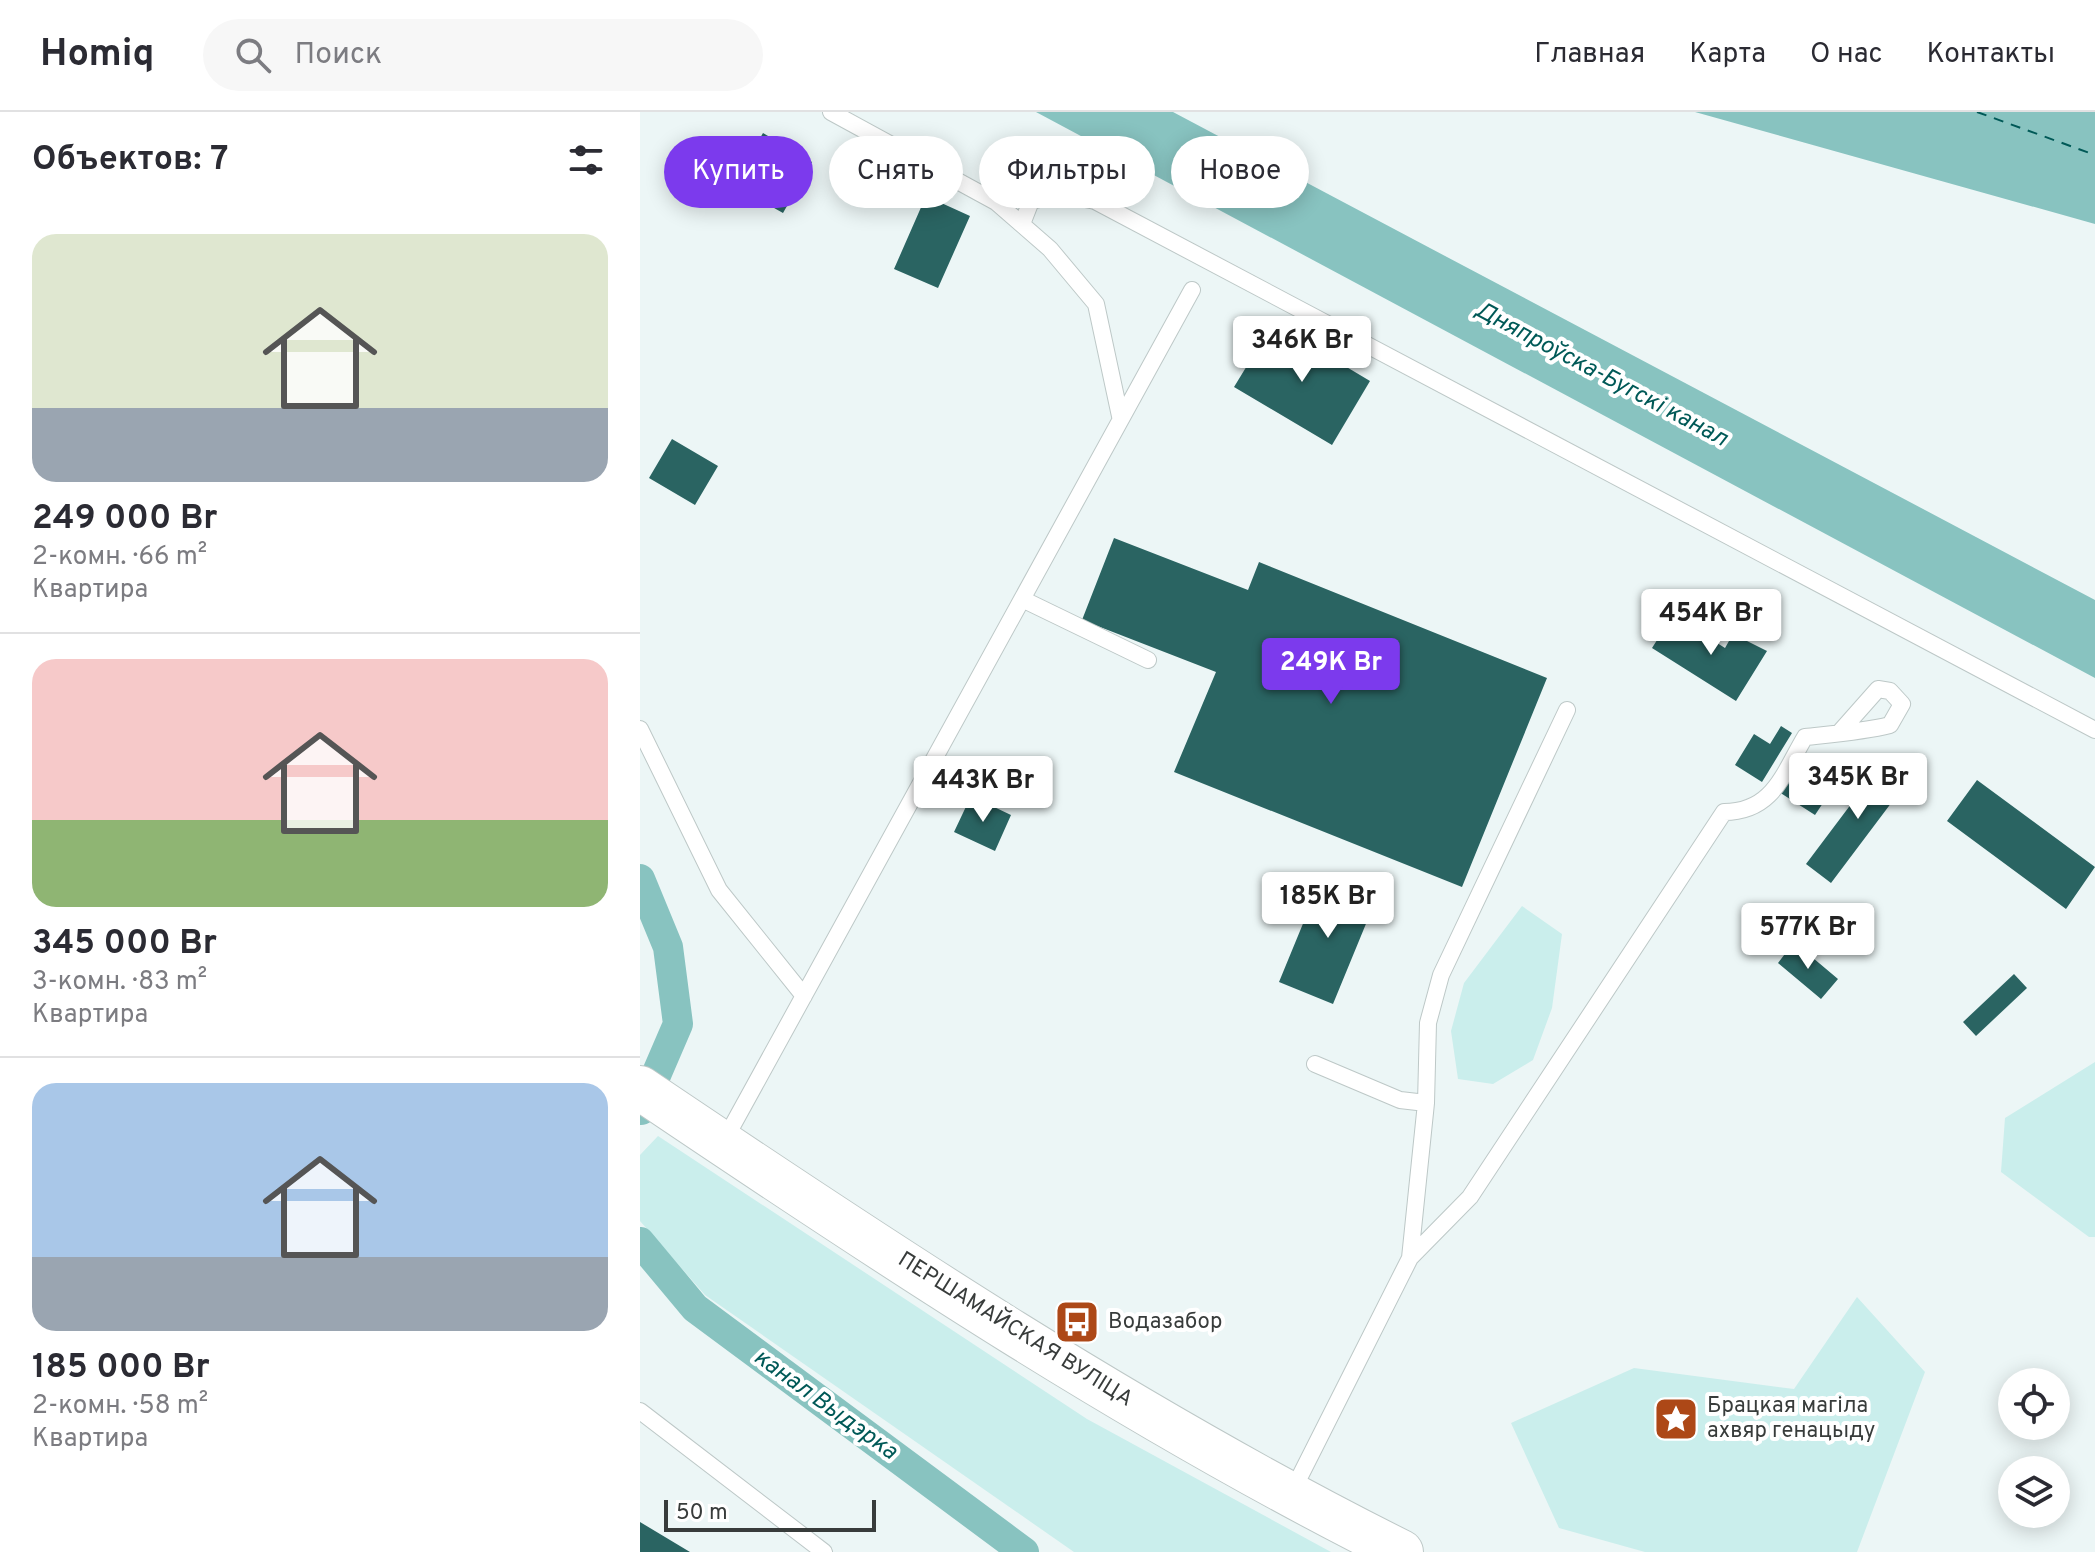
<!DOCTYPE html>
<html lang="ru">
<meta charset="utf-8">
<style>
body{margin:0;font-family:Overpass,sans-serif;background:#f7f7f7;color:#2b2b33;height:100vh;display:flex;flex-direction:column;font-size:30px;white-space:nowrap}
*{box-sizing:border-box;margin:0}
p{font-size:26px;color:#7c7c81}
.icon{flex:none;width:44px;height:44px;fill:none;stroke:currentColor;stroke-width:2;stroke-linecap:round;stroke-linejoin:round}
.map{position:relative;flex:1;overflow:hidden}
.drawer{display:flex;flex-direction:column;background:#fff;width:640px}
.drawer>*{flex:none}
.banner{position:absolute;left:24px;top:24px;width:760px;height:72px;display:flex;gap:16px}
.buttons{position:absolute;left:1358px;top:1256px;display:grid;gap:16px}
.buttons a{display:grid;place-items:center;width:72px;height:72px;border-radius:50%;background:#fff;box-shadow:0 4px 20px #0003;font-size:40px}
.scale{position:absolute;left:24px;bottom:20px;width:212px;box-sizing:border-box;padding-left:8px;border:4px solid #383c3b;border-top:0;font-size:22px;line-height:28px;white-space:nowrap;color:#383c3b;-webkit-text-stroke:6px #fff;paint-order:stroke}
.price{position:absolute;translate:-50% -68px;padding:0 18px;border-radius:8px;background:#fff;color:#222;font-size:26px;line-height:52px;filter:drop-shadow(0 2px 4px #0008)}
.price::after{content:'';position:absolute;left:50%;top:48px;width:24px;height:18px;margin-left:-12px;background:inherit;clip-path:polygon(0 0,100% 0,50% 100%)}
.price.active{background:#7c3aed;color:#fff}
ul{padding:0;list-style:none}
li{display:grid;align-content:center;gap:16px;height:424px;padding:0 32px}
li+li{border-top:2px solid #e1e1e2}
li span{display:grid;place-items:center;height:248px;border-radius:24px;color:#555}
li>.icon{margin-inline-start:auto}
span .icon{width:144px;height:144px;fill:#fffc;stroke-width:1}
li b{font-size:34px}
h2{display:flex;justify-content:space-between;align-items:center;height:96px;padding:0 32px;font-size:34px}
.pill{padding:0 28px;border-radius:36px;background:#fff;box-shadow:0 4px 20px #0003;font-size:28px;line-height:72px}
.pill.active{background:#7c3aed;color:#fff}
header{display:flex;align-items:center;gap:48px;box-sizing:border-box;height:112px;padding:0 40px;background:#fff;border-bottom:2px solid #e1e1e2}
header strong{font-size:38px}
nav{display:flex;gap:44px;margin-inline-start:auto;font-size:28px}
.search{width:560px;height:72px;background:#f7f7f7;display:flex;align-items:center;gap:20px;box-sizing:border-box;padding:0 28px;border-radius:44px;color:#7c7c81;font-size:30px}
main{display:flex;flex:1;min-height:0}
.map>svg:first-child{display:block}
.green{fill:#caeeec}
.water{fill:#88c3c0}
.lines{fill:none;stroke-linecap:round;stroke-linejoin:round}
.canal{stroke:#88c3c0;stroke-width:30}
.ferry{stroke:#005957;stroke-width:2;stroke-dasharray:10 8;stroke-linecap:butt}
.building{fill:#2a6462}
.lane-casing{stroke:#bdc8c7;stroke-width:18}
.primary-casing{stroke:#bdc8c7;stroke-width:46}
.lane{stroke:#fff;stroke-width:16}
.primary{stroke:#fff;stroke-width:44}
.labels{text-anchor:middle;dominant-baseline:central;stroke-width:8;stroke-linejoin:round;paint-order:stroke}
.poi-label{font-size:22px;fill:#383c3b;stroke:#fff;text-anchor:start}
.street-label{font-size:22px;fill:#383c3b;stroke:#fff}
.water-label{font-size:24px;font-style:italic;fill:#005957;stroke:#fff}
</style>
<header>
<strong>Homiq</strong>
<div class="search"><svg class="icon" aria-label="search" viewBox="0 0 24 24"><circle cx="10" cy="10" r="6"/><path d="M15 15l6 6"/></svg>Поиск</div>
<nav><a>Главная</a><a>Карта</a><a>О нас</a><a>Контакты</a></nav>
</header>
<main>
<section class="drawer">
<h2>Объектов: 7<svg class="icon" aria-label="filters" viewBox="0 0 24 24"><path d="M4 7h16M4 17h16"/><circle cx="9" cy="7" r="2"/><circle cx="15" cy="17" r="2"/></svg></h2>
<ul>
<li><span style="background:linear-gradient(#dfe7d0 70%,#9aa5b1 0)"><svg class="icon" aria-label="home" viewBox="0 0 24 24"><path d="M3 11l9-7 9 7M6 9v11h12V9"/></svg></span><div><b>249 000 Br</b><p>2-комн. · 66 m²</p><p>Квартира</p></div></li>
<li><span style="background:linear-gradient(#f6c9c9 65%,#8fb573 0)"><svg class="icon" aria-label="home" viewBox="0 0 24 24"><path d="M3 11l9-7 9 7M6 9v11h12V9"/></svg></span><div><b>345 000 Br</b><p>3-комн. · 83 m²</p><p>Квартира</p></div></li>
<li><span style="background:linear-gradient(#a9c7e8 70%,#9aa5b1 0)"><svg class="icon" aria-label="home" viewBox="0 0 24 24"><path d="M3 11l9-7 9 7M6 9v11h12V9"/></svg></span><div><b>185 000 Br</b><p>2-комн. · 58 m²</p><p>Квартира</p></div></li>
</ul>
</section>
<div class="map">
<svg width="1455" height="1440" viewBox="0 0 1455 1440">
<rect width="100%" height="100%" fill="#ecf6f6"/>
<path class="green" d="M 882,794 L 922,822 L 912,896 L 893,948 L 853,972 L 818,967 L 811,919 L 824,871 Z
M 1455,950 L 1455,1125 L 1449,1125 L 1361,1060 L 1365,1006 Z
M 18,1024 L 447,1307 L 691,1440 L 434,1440 L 65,1183 L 0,1109 L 0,1043 Z
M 1217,1185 L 1285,1260 L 1217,1440 L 1005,1440 L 919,1416 L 871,1311 L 994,1256 L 1154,1277 Z"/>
<path class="water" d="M 396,0 L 533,0 L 1455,488 L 1455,566 Z
M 1055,0 L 1455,0 L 1455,112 Z"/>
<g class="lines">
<path class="canal" d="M 0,767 L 28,835 L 38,912 L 1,998
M 0,1130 L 55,1196 L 384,1440"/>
<path class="ferry" d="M 1337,0 L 1455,43"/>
</g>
<path class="building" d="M 123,21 L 172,50 L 143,101 L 93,73 Z
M 286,84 L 330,104 L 298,176 L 254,157 Z
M 633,211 L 730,269 L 692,333 L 594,275 Z
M 32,327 L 78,354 L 55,393 L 9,366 Z
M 474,426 L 608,478 L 619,450 L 907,566 L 822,775 L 534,660 L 576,560 L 442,508 Z
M 1033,503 L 1085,536 L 1093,522 L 1127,539 L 1096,589 L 1012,536 Z
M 1141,614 L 1152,621 L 1122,670 L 1095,653 L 1114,622 L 1130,632 Z
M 1186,642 L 1207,655 L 1175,703 L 1139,680 L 1160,647 L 1176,657 Z
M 1245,647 L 1270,666 L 1191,771 L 1166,752 Z
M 1337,668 L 1455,755 L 1426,797 L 1307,709 Z
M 331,684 L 371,703 L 355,739 L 314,720 Z
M 683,763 L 737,785 L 693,892 L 639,870 Z
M 1154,830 L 1198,867 L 1181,887 L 1138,851 Z
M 1374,862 L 1387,876 L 1336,924 L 1323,910 Z
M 0,1410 L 50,1440 L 0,1440 Z"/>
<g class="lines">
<g class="lane-casing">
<path id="lane" d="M 191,0 L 356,90 L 410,137 L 456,192 L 480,304
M 382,112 L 391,89 L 421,82 L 455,89 L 1455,618
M 382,487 L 508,548
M 0,617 L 79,778 L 164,884
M 675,952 L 760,988 L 786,991
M 84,1029 L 552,178
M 770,1146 L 830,1085 L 1084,700 C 1133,700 1143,662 1165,625 C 1193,622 1222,620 1250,613 L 1262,592 L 1250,579 L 1238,577 L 1199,621
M 0,1299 L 184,1440
M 651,1382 L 770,1146 L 786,991 L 788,911 L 801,863 L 927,598"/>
</g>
<g class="primary-casing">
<path id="primary" d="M 0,976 C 246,1142 495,1307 761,1440"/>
</g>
<use href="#lane" class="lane"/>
<use href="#primary" class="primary"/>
</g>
<defs>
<g id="bus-square" transform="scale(2.3)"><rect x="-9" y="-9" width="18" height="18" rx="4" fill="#ad4817" stroke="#fff"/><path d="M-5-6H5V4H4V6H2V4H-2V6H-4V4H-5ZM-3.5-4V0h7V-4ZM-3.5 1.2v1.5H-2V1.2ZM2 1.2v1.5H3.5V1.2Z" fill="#fff"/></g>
<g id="sight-square" transform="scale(2.3)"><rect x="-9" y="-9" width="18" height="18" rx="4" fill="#ad4817" stroke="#fff"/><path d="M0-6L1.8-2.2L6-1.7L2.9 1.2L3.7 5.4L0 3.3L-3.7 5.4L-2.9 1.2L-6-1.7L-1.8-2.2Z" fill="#fff"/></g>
</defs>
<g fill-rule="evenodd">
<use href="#bus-square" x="437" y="1210"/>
<use href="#sight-square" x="1036" y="1307"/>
</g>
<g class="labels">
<g class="poi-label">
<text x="468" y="1210">Водазабор</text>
<text x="1067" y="1294">Брацкая магіла<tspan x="1067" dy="25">ахвяр генацыду</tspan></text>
</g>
<g class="street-label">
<text transform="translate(375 1218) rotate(32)">ПЕРШАМАЙСКАЯ ВУЛІЦА</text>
</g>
<g class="water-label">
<text transform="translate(961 263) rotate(28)">Дняпроўска-Бугскі канал</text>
<text transform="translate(185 1293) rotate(36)">канал Выдэрка</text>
</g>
</g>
</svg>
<div class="buttons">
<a><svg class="icon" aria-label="locate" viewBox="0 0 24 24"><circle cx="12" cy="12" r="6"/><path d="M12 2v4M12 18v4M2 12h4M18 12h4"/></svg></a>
<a><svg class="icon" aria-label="layers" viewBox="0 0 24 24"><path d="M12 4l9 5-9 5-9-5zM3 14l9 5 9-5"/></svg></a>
</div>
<div class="scale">50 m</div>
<b class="price" style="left:662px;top:272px">346K Br</b>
<b class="price" style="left:1071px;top:545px">454K Br</b>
<b class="price active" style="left:691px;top:594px">249K Br</b>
<b class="price" style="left:1218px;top:709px">345K Br</b>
<b class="price" style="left:343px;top:712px">443K Br</b>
<b class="price" style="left:688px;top:828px">185K Br</b>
<b class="price" style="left:1168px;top:859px">577K Br</b>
<div class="banner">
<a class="pill active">Купить</a>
<a class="pill">Снять</a>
<a class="pill">Фильтры</a>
<a class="pill">Новое</a>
</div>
</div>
</main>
